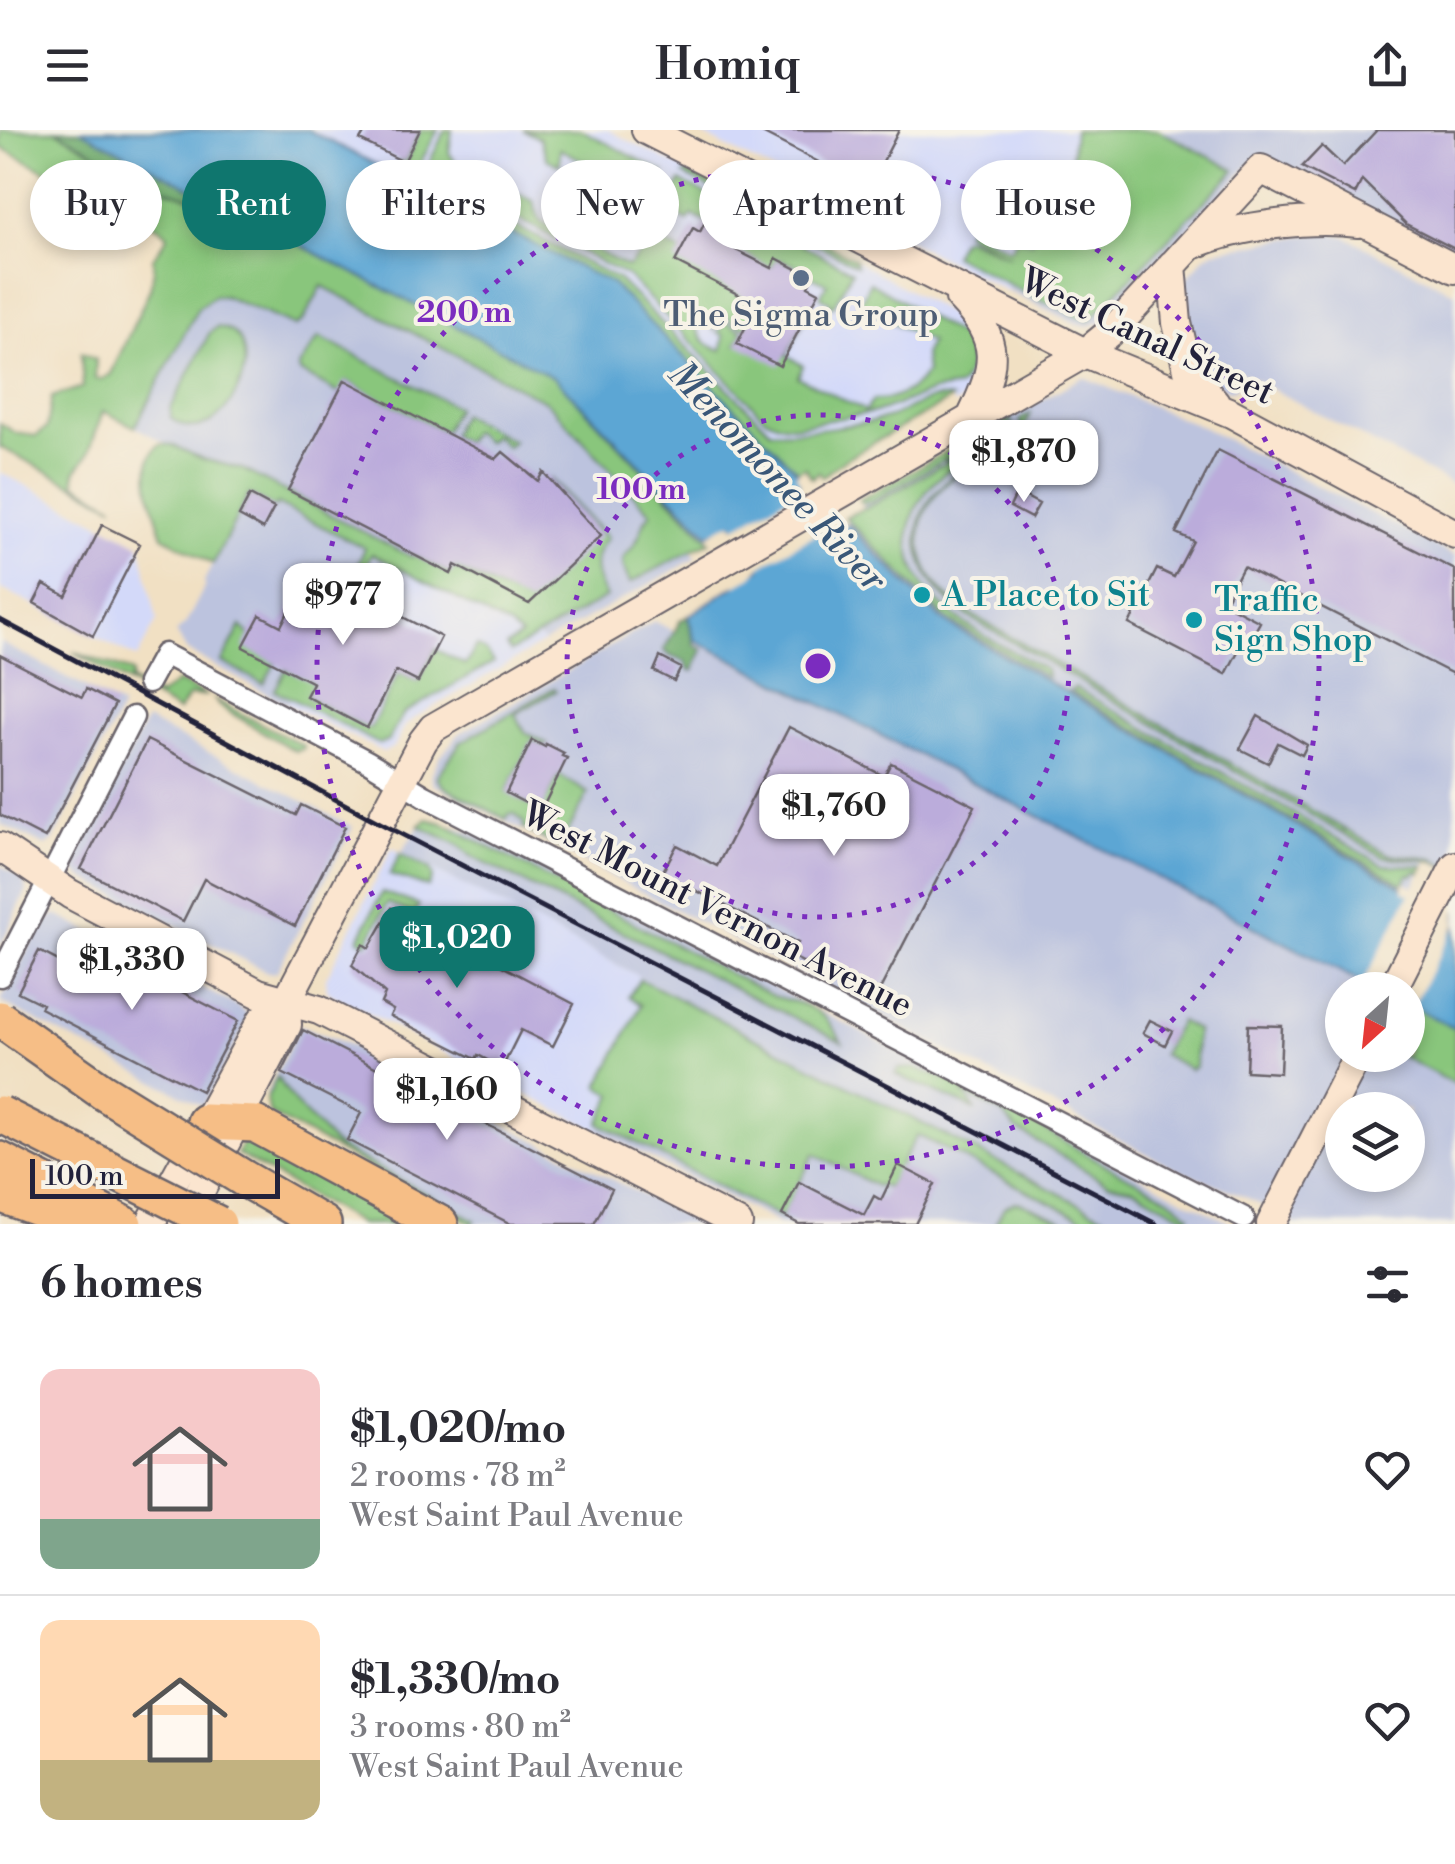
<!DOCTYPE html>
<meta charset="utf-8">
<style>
body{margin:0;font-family:"Libre Bodoni",serif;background:#f2f2f3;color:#2b2b33;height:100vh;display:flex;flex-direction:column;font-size:38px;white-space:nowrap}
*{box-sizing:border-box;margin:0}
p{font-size:32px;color:#7c7c81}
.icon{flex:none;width:55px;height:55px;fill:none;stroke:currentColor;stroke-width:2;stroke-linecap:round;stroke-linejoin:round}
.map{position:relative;height:1094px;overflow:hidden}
.details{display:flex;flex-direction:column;background:#fff;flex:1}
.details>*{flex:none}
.top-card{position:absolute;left:30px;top:30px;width:1395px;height:90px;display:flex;gap:20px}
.needle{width:65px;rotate:207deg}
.tools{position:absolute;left:1325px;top:842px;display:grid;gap:20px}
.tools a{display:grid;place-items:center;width:100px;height:100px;border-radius:50%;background:#fff;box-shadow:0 5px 15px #0003;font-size:50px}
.scale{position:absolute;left:30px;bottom:25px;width:250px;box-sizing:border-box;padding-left:10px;border:5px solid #22223b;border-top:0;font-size:28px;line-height:35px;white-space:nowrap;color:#22223b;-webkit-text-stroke:8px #f7f3e8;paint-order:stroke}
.price{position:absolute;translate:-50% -85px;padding:0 22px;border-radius:20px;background:#fff;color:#222;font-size:32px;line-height:65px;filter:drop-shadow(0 2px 5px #0008)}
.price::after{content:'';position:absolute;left:50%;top:60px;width:30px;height:22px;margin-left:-15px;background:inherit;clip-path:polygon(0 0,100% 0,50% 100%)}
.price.on{background:#0f766e;color:#fff}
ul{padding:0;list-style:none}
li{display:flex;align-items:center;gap:30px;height:250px;padding:0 40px}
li+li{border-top:2px solid #e1e1e2}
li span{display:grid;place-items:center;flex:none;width:280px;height:200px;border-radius:20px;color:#555}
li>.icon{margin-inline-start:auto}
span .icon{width:120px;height:120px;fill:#fffc;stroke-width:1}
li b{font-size:42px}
h2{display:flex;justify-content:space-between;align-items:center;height:120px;padding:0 40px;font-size:42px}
.pill{padding:0 35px;border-radius:45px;background:#fff;box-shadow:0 5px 15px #0003;font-size:35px;line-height:90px}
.pill.on{background:#0f766e;color:#fff}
header{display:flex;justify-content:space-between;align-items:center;height:130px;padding:0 40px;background:#fff;font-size:45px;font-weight:600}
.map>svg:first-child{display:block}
.built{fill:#d3d9f9}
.industrial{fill:#bcc3de;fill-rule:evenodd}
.green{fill:#89c67c;stroke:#56745c;stroke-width:2.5}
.forest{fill:#6eab6c;stroke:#486654;stroke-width:2.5}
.water{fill:#5ca6d4;stroke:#3f6488;stroke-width:2.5}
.pier{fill:#f1e0c3}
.building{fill:#bbacdb}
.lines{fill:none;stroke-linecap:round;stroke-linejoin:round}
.street-casing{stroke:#6a646b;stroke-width:25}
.secondary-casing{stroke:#6a646b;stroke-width:32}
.highway-casing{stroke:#6a646b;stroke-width:40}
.street{stroke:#fff;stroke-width:20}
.secondary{stroke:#fbe5cf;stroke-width:28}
.highway{stroke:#f6be86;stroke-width:35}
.rail{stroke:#22223b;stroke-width:5}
.highway-bridge-casing{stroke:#6a646b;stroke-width:40;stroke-linecap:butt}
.highway-bridge{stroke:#f6be86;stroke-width:35}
.ring{fill:none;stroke:#7b2cbf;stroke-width:5;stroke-dasharray:5 10}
.service-dot{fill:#5c6f8a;stroke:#f7f3e8;stroke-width:4}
.culture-dot{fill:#0f9aa8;stroke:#f7f3e8;stroke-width:4}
.labels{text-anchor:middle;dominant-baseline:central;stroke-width:8;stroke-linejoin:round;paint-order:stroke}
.service-label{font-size:35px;fill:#4e5e75;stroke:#f7f3e8}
.street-label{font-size:35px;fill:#22223b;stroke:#f7f3e8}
.culture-label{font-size:35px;fill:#0d838f;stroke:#f7f3e8;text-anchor:start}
.water-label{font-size:38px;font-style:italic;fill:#395778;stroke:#f7f3e8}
.centre{fill:#7b2cbf;stroke:#f7f3e8;stroke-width:5}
.ring-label{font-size:30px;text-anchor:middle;font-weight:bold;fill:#7b2cbf;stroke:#f7f3e8;stroke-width:8;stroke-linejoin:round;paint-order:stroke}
</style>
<header><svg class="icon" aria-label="menu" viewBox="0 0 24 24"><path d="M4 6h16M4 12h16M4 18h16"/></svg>Homiq<svg class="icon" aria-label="share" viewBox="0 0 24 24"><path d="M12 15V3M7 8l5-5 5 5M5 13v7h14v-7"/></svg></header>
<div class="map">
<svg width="1455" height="1094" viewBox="0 0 1455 1094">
<rect width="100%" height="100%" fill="#f7f3e8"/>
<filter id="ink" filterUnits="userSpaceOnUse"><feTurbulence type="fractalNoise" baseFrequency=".01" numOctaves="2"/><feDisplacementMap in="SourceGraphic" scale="20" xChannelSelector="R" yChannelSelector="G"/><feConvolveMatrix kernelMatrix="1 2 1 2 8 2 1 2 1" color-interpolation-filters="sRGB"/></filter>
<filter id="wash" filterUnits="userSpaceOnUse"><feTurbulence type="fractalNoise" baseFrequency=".0048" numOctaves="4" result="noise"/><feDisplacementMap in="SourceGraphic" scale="40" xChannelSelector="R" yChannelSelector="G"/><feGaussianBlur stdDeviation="2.25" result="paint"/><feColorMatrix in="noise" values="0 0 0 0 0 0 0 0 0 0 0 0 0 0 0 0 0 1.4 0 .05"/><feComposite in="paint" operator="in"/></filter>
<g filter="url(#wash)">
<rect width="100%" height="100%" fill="#f1e0c3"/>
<path class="built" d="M 308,0 L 608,0 L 820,109 L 966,194 L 982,229 L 970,263 L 955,275 L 950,269 L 944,272 L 845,329 L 822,347 L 819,342 L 812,348 L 808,338 L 797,341 L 612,154 Z
M 693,0 L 1129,0 L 1077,61 L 1007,161 Z
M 0,342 L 140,414 L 157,490 L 137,528 L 0,458 Z
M 366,418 L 545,512 L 414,588 L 405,596 L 394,617 L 384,622 L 286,574 Z
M 392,718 L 672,863 L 598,1001 L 332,865 L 327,860 L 326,848 Z"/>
<path class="industrial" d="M 1129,0 L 1455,0 L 1455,126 L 1257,27 L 1101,192 L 1089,196 L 1078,194 L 1007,161 L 1077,61 Z
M 210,68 L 555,248 L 709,405 L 710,411 L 691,419 L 696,428 L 545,512 L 366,418 L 286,574 L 187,521 L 176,503 L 186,493 L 205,456 L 204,451 L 251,358 L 103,280 Z
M 1325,102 L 1344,106 L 1455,163 L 1455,356 L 1236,240 L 1233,242 L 1237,258 L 1229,261 L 1219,256 L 1206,245 L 1191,220 L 1185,150 L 1206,126 L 1213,121 Z
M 1083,247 L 1202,297 L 1455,426 L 1455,741 L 1428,730 L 1411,762 L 942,490 L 846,393 L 845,387 L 863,379 L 859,370 Z
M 654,491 L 1380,860 L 1342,860 L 1342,925 L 1408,925 L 1408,874 L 1455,899 L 1455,1094 L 1296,1094 L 1252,1070 L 1174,1038 L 433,654 L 431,645 L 439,628 L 459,604 ZM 1342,980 L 1408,980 L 1408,1045 L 1342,1045 Z
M 0,512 L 122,577 L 53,711 L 46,716 L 0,694 Z
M 146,590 L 353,697 L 276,843 L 267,842 L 81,747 L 74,739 L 74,732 Z
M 427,689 L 475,702 L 1232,1094 L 780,1094 L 598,1001 L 672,863 L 401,723 L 421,693 Z
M 0,735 L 23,749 L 27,760 L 0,817 Z
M 55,784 L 240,877 L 247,884 L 249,889 L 203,976 L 0,872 L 41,794 Z
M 300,895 L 350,915 L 699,1094 L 470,1094 L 267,977 L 265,965 Z"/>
<path class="green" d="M 0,0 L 56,0 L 147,53 L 207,73 L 210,68 L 555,248 L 710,411 L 630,453 C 614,419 629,431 639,406 C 644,396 642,392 651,383 L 547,272 L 322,156 L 303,191 L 295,196 L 224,166 L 214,166 L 198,178 L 135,297 L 103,281 L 88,325 L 75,342 L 75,353 L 114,376 L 0,317 L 0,293 L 16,303 L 36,306 L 47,298 L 52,267 L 83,257 L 81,223 L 96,229 L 95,249 L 102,249 L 111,244 L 150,159 L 154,140 L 153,128 L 168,106 C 157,92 135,88 119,80 C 79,60 40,37 0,17 Z
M 420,0 L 438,0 L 422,30 L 424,42 L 435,54 L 619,150 L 770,300 C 793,304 867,294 890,287 C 909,280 931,263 951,269 L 845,329 L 822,347 L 819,342 L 812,348 L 805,337 L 797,341 L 612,154 L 407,51 L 407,38 L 397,35 L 400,30 L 405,32 Z
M 445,0 L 452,0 L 449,23 L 462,41 L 464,53 L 514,78 L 520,75 L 517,67 L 520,64 L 533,71 L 540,91 L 628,137 L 649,113 C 672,106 736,159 757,174 L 745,199 L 726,186 L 721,188 L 714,200 L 711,190 L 695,190 C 698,208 705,216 722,220 L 724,205 L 718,203 L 726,191 L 743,202 L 737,214 L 802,195 L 812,175 L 787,225 L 803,236 L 798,247 L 866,281 L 873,270 C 896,271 913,261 926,243 L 924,224 L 930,212 L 863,177 L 853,188 L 870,152 L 960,206 C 972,223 973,241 959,257 L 934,261 L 881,281 L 796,296 L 776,293 L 765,288 L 628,147 L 433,44 L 429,33 Z
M 523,0 L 582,0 L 664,43 L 651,71 L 634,73 L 615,62 L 609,44 L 560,19 L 560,35 L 547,29 L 540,8 Z
M 1074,0 L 1158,0 L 1235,40 L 1089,191 L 1031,166 L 953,125 L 961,109 L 966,107 L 1009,126 L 965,102 L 971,92 L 977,89 L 984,91 L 979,103 L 1010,119 L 1017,108 L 1031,112 L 1071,31 Z
M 689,42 L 855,129 L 856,135 L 684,45 Z
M 681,51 L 852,141 L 834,176 L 829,176 L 830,172 L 820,167 L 827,154 L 801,141 L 802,137 L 777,129 L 771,138 L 736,120 L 741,110 L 709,94 L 710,90 L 705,92 L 692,85 L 688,91 L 666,80 Z
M 217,197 C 280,204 222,331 171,288 L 171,278 L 210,202 Z
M 319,207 L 456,277 L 444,302 L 346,251 L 339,263 L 300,242 L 298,238 Z
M 461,284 L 513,311 L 507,317 L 494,305 L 486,312 L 473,301 L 464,312 L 451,305 Z
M 1030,284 C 1027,291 1024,300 1019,305 C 1010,314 995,319 985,325 C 949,347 911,377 922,423 C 928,451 946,468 969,483 L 1388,724 L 1434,729 L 1455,741 L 1435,731 L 1384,727 L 967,486 C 944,470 927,453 920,425 C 905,361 975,331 1020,302 L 1022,297 L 1020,290 Z
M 1010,287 L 1012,290 L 872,371 L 862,374 L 859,370 Z
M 1013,294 L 1013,298 C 969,324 900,359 910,421 C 913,441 924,460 940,474 C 970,501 1011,520 1046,540 L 1047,547 L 945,488 L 845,387 L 874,374 Z
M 160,314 L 172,315 L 203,329 L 242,339 L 412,427 L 414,425 L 450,444 L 454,438 L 529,473 L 553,353 L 550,348 L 607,408 C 590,427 593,446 606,467 L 510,522 L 506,516 L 521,506 L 508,496 L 372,424 L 366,435 L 358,434 L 365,418 L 277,374 L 274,378 L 249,364 L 213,434 L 163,406 C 155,382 136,333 160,314 Z
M 357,451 L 363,457 L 307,567 L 370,599 L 399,543 L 418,552 L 435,519 L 466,535 L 476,516 L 486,521 L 494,532 L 404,583 L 388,611 L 379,614 L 275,560 L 286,539 L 298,544 L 345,452 L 353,456 Z
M 241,496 L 275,533 L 264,554 L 222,532 Z
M 73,522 L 129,541 L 132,544 L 130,551 L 159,566 L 178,552 L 205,565 L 189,566 L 178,581 Z
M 554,558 L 556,561 L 515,584 L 526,603 L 548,614 L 545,617 L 532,611 L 506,662 L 540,681 L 559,645 L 588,663 L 560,717 L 523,698 L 524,693 L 515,684 L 509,684 L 506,689 L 443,656 L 437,647 L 460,613 Z
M 1075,558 L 1383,735 L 1424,736 L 1421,743 L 1416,741 L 1413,745 L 1409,744 L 1403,754 L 1070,561 Z
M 215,570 L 304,616 L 303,619 L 295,621 L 219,576 Z
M 427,689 L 443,693 L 773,866 C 809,876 823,876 842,912 L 471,726 L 459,715 L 419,696 Z
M 400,724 L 430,740 L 433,747 L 428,757 L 390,745 Z
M 382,762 L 419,775 L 414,785 L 388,773 L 367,813 L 359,809 Z
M 640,849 L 1119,1094 L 1093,1094 L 917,1005 L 887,1058 L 880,1055 L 878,1057 L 814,1024 L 782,1087 L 765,1080 L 599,993 L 613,965 L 599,956 L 641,875 L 629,866 Z
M 1413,877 L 1455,899 L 1455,954 L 1399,925 L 1408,925 L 1408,886 Z
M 1180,891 L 1196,900 L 1195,937 L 1190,939 L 1162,924 Z
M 914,938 C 980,957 1052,1006 1113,1039 C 1142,1054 1169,1064 1190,1085 L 1188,1088 L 1134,1059 L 1107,1053 L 1016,999 L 1003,984 L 962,962 L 976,980 L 895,944 L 899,939 Z
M 277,947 L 295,973 L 335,1015 L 475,1090 L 473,1094 L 270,984 L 266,970 Z
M 248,1003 L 419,1094 L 360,1094 L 237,1024 Z
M 1015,1072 L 1022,1073 L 1062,1090 L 1060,1094 L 995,1094 L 1004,1077 Z"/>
<path class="forest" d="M 56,0 L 80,0 L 210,68 L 208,73 L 147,53 Z
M 688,486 L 695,515 L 703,520 L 693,541 L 688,539 L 686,532 L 670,526 L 664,520 L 680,491 Z"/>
<path class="water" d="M 80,0 L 308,0 L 612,154 L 797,341 L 801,354 L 795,359 L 823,403 L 846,393 L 942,490 L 1411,762 L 1455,782 L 1455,899 L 1408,874 L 1408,860 L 1361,852 L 695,510 L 688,486 L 761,438 L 733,394 L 709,405 L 555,248 Z"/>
<path class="pier" d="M 801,339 L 806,354 L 801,360 L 824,396 L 831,397 L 841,389 L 848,392 L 831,402 L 821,401 L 761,436 L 753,446 L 736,456 L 735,454 L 719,464 L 716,463 L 754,437 L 731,400 L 719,404 L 715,409 L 710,410 L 708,406 L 724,395 L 732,393 L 735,397 L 796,362 L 794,358 L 801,354 L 796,345 Z
M 1404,752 L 1455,776 L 1455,795 L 1410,881 L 1408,880 L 1408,860 L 1361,857 L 1410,764 L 1403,761 Z"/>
<g id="blocks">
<path class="building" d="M 366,0 L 420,0 L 404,32 L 360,10 Z
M 756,0 L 899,0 L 878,41 L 870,37 L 866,45 L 848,36 L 844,45 Z
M 1377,0 L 1455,0 L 1455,119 L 1406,94 L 1362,50 L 1355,64 L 1302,37 L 1322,16 L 1343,36 Z
M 705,92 L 741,110 L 736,120 L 772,138 L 776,128 L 812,147 L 808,156 L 819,162 L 780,236 L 737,214 L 757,174 L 675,132 L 693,98 L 700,102 Z
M 345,250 L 496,329 L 503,322 L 538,351 L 543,342 L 601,406 L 529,474 L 455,435 L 451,444 L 288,360 Z
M 1218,320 L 1455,440 L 1455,545 L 1243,437 L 1224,473 L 1260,492 L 1248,514 L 1243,512 L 1226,544 L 1129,494 L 1157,439 L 1174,447 L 1193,411 L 1176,403 Z
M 1017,362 L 1039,374 L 1031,388 L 1010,377 Z
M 250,365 L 274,378 L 263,399 L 239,386 Z
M 102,395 L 140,414 L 93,506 L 34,473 L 44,454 L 66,466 Z
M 312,435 L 345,452 L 332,478 L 361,493 L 372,471 L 441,507 L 418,552 L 396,541 L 367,598 L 306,566 L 313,553 L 243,517 L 260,485 L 281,496 Z
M 0,525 L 82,567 L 86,559 L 115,574 L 45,708 L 0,685 Z
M 660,527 L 681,538 L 674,551 L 654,541 Z
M 1258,586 L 1307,615 L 1302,625 L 1278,613 L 1268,633 L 1240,619 Z
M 789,597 L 884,646 L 891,633 L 975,676 L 875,869 L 791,826 L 798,813 L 662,743 L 677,715 L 717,736 Z
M 147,610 L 296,685 L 301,675 L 345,697 L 295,796 L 204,749 L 183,791 L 81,739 Z
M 532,610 L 545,617 L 546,614 L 564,623 L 562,626 L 567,628 L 541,681 L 506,663 Z
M 392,778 L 574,874 L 553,916 L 521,900 L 502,938 L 478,925 L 476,929 L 390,886 L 393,880 L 381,873 L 385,864 L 352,835 L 363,814 L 369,818 Z
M 93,816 L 238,891 L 201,961 L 40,878 L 42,874 L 18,862 L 39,821 L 68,836 L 76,820 L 88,826 Z
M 1150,890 L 1172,901 L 1165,915 L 1143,903 Z
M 1248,895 L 1282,896 L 1280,943 L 1246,941 Z
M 303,900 L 612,1059 L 594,1094 L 511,1094 L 347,1010 L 361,983 L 282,943 Z
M 898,1035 L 935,1054 L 915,1094 L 799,1094 L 782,1085 L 799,1052 L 864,1085 L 874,1066 L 881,1070 Z"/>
</g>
</g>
<g filter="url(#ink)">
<use href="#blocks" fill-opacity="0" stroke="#6a646b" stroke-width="2.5"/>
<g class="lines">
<g class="street-casing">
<path id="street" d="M 148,553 L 164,524 L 367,631 L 425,666 L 1244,1088
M 0,846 L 133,587"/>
</g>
<g class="secondary-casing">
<path id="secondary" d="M 646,0 L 1085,223 L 1231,283 L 1455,404
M 1195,114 C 1239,95 1311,87 1359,93
M 1172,135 L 1177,193 L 1188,240 L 1215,272
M 960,168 C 1002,211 996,236 972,286
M 0,717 L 70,764 L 258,863 L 319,880 L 738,1094
M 1392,860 L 1455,736
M 150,1094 L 262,890 L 286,872 L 423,611 L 433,598 L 1085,223 L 1112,201 L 1261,39 L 1455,139
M 183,1094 L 287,895 L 286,872
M 1271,1094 L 1358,925"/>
</g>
<g class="highway-casing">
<path id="highway" d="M 205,992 L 255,994 L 440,1094
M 0,1030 L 124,1094
M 243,1048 L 323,1094
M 0,1064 L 80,1094"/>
</g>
<use href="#street" class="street"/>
<use href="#secondary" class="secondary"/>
<use href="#highway" class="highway"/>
<path class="rail" d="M 0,490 L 380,693 L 1156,1094"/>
<g class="highway-bridge-casing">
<path id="highway-bridge" d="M 0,889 L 102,961 L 243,1048
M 0,984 L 218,1094"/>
</g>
<use href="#highway-bridge" class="highway-bridge"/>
</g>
</g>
<g class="ring">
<circle cx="818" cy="536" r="251"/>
<circle cx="818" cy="536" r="501"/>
</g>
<circle class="service-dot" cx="801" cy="148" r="10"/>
<g class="culture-dot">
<circle cx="922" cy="465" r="10"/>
<circle cx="1194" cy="490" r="10"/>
</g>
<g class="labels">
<g class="service-label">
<text x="801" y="185">The Sigma Group</text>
</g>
<g class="street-label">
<text transform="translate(1147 207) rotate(25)">West Canal Street</text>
<text transform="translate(717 780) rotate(27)">West Mount Vernon Avenue</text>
</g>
<g class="culture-label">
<text x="942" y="465">A Place to Sit</text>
<text x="1214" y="470">Traffic<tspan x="1214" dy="40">Sign Shop</tspan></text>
</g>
<g class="water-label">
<text transform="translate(777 347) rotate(47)">Menomonee River</text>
</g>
</g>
<circle cx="818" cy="536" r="15" class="centre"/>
<g class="ring-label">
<text x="464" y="192">200 m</text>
<text x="641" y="369">100 m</text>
</g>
</svg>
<div class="tools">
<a><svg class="needle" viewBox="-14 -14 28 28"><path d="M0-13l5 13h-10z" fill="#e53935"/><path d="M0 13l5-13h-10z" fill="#7c7c81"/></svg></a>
<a><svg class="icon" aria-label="layers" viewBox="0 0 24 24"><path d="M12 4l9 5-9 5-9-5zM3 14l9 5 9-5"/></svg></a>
</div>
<div class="scale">100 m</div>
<b class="price" style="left:1024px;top:375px">$1,870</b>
<b class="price" style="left:343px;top:518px">$977</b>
<b class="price" style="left:834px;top:729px">$1,760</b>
<b class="price on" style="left:457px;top:861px">$1,020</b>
<b class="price" style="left:132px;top:883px">$1,330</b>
<b class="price" style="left:447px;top:1013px">$1,160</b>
<div class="top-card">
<a class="pill">Buy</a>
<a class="pill on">Rent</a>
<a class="pill">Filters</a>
<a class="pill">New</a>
<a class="pill">Apartment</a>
<a class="pill">House</a>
</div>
</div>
<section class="details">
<h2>6 homes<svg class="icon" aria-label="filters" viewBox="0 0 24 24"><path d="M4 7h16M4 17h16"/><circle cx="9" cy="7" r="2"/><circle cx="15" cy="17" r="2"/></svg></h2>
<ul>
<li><span style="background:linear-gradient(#f6c9c9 75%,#7fa58c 0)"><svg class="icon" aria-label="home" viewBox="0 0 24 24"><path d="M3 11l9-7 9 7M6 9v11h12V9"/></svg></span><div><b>$1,020/mo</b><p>2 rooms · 78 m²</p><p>West Saint Paul Avenue</p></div><svg class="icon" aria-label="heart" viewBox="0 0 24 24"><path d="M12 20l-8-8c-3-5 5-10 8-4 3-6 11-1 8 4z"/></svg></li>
<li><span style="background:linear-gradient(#ffd9b3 70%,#c2b280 0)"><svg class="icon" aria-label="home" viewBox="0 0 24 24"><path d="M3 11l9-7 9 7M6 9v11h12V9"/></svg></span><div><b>$1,330/mo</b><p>3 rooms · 80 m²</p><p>West Saint Paul Avenue</p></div><svg class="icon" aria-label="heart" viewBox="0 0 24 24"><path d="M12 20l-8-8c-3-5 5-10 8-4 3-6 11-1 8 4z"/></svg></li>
</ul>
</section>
